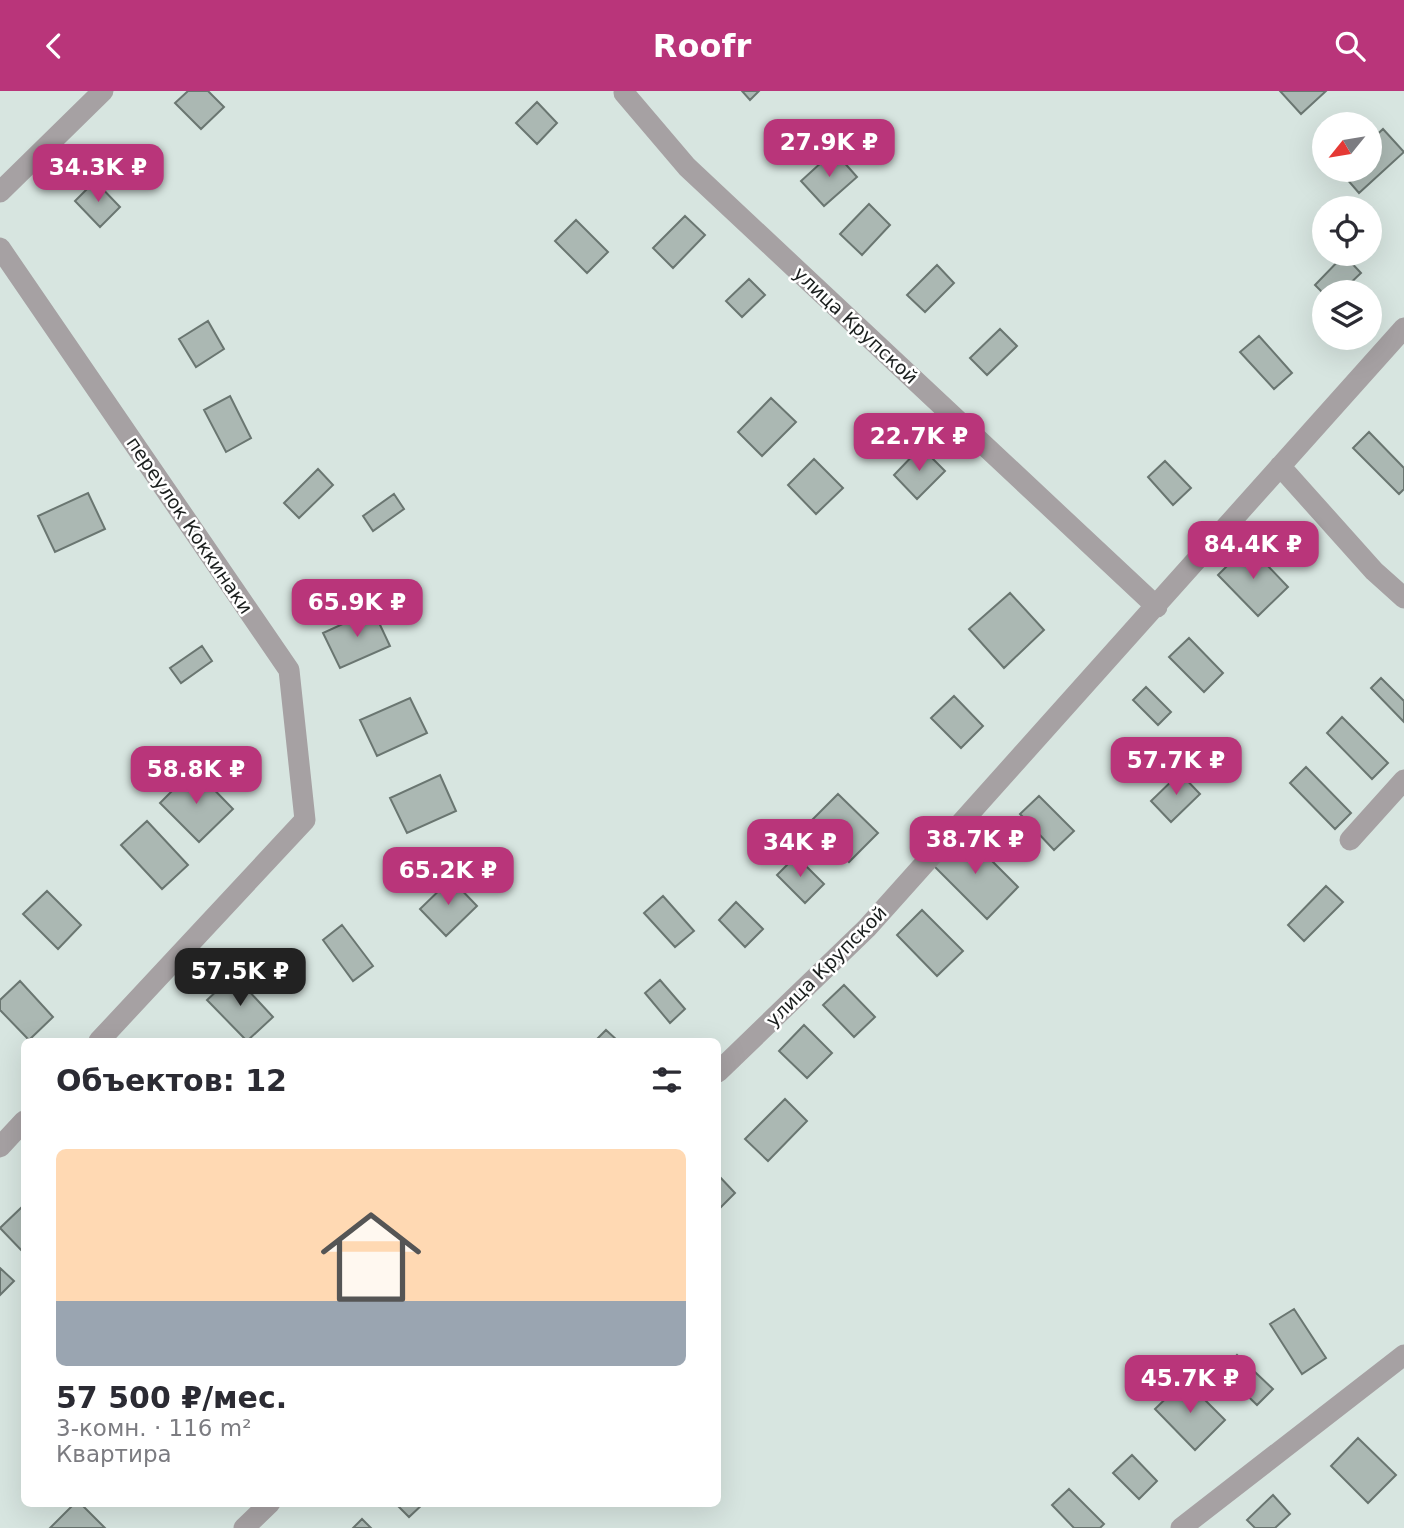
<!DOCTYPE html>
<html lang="ru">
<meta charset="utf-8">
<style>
body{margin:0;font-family:"DejaVu Sans",sans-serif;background:#f2f2f3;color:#2b2b33;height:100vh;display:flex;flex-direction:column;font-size:26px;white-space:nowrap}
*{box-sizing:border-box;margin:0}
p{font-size:23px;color:#7c7c81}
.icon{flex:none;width:38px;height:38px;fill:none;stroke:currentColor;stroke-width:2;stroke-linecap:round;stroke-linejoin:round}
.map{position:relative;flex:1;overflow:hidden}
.panel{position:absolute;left:21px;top:947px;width:700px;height:469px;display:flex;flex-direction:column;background:#fff;border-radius:10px;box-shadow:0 7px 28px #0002}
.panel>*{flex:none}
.needle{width:46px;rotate:240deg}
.controls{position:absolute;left:1312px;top:21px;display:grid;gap:14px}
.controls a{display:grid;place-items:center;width:70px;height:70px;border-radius:50%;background:#fff;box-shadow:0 7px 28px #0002;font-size:35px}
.price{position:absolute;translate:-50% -60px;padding:0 16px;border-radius:14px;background:#b9357a;color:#fff;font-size:23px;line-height:46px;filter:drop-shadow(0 2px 4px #0008)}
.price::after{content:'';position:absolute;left:50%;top:42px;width:21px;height:16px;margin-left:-10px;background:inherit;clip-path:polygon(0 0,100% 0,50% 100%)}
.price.selected{background:#222;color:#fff}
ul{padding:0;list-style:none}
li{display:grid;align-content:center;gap:14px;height:371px;padding:0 35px}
li span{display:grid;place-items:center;height:217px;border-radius:10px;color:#555}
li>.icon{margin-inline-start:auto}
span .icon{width:126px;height:126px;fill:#fffc;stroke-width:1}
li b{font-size:30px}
h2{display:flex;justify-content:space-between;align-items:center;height:84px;padding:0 35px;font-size:30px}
header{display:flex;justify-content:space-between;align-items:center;height:91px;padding:0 35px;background:#b9357a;color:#fff;font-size:32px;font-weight:800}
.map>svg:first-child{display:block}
.building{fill:#abb8b3;stroke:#6a7671;stroke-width:2}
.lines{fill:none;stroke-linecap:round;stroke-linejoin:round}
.minor{stroke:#a6a1a3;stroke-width:21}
.labels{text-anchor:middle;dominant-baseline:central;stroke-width:5;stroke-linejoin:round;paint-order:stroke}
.street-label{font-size:19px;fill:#1b1f1e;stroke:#fff}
</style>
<header><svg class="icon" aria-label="back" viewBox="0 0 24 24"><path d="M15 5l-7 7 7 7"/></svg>Roofr<svg class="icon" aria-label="search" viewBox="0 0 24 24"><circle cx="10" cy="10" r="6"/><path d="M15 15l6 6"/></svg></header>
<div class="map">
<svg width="1404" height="1437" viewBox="0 0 1404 1437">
<rect width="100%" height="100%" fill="#d7e5e0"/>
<path class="building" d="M 188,0 L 208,0 L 224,16 L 201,38 L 175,12 Z
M 742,0 L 759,0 L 750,9 Z
M 1280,0 L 1326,0 L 1301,23 Z
M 537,11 L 557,32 L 537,53 L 516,32 Z
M 1383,38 L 1404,61 L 1359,102 L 1339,79 L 1370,79 L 1370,50 Z
M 834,60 L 857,86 L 824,115 L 801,90 Z
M 95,90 L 120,116 L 100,136 L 75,110 Z
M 869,113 L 890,134 L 862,164 L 840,143 Z
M 685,125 L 705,144 L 673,177 L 653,157 Z
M 576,129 L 608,161 L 587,182 L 555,150 Z
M 1344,164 L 1361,182 L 1341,201 L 1325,201 L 1325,204 L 1315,194 Z
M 937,174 L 954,192 L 925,221 L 907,204 Z
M 749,188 L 765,204 L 742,226 L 726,210 Z
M 208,230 L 224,258 L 196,276 L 179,248 Z
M 1000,238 L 1017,255 L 987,284 L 970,267 Z
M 1259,245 L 1292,282 L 1274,298 L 1240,261 Z
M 230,305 L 251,347 L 226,361 L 204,319 Z
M 771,307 L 796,331 L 762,365 L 738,341 Z
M 1369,341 L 1404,377 L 1404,398 L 1399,403 L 1353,357 Z
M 921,356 L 945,380 L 917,408 L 894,384 Z
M 814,368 L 843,397 L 816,423 L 788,394 Z
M 1165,370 L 1191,397 L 1173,414 L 1148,386 Z
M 318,378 L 333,394 L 299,427 L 284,412 Z
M 88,402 L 105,438 L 55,461 L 38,425 Z
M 394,403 L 404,418 L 373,440 L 363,425 Z
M 1248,454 L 1288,496 L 1258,525 L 1218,484 Z
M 1010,502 L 1044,539 L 1004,577 L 969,538 Z
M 373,519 L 390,555 L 340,577 L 323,542 Z
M 1189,547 L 1223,582 L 1204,601 L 1169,566 Z
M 202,555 L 212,570 L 181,592 L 170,577 Z
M 1381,587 L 1404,610 L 1404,631 L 1371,597 Z
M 1146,596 L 1171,621 L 1158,634 L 1133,609 Z
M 954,605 L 983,635 L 961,657 L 931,627 Z
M 410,607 L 427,642 L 377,665 L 360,629 Z
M 1342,626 L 1388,672 L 1372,688 L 1327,642 Z
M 1306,676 L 1351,722 L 1335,738 L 1290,692 Z
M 194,678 L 233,718 L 199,751 L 160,712 Z
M 1180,682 L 1200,703 L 1171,731 L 1151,710 Z
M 440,684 L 456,720 L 407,742 L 390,707 Z
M 838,703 L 878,742 L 849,771 L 809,732 Z
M 1039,705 L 1074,740 L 1054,759 L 1020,723 Z
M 147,730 L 188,774 L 162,798 L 121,754 Z
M 964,742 L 1018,796 L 987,828 L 932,773 Z
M 796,765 L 824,793 L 805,812 L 777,784 Z
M 451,788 L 477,815 L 446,845 L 420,818 Z
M 1326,795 L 1343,811 L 1304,850 L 1288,834 Z
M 47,800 L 81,834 L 58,858 L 23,823 Z
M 663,805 L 694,840 L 675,856 L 644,822 Z
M 736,811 L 763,838 L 745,856 L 719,829 Z
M 922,819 L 963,860 L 937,885 L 897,844 Z
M 342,834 L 373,875 L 353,890 L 323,849 Z
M 234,884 L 273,926 L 247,950 L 207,909 Z
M 660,889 L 685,918 L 670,932 L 645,902 Z
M 20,890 L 53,926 L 29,949 L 0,919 L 0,909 Z
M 844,894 L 875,926 L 854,946 L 823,914 Z
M 804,934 L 832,962 L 807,987 L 779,960 Z
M 606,939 L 618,950 L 595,950 Z
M 785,1008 L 807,1030 L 768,1070 L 745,1048 Z
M 718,1084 L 735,1102 L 718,1119 Z
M 22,1116 L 24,1118 L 24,1162 L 0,1137 Z
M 0,1177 L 14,1190 L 0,1204 Z
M 1294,1218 L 1326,1267 L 1302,1283 L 1270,1233 Z
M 1237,1264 L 1273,1298 L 1257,1314 L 1222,1280 Z
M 1185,1289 L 1225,1329 L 1195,1359 L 1155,1318 Z
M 1358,1347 L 1396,1384 L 1368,1412 L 1331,1375 Z
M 1132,1364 L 1157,1390 L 1139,1408 L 1113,1382 Z
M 1069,1398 L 1104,1433 L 1100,1437 L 1074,1437 L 1052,1414 Z
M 1273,1404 L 1290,1423 L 1275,1437 L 1255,1437 L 1247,1429 Z
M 75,1412 L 80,1412 L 105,1437 L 50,1437 Z
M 395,1412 L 424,1412 L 409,1426 Z
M 362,1428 L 371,1437 L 353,1437 Z"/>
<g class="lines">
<path class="minor" d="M 624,2 L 687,76 L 1157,516
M 0,101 L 103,0
M 0,157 L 289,579 L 305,729 L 99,950
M 1280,375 L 1374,480 L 1404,507
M 1350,749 L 1404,689
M 718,981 L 867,837 L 1404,237
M 0,1056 L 24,1030
M 244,1437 L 270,1412
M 1181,1437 L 1404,1264"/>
</g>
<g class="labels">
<g class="street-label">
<text transform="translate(856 234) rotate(43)">улица Крупской</text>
<text transform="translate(190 434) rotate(56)">переулок Коккинаки</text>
<text transform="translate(826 875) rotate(-45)">улица Крупской</text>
</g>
</g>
</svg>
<div class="controls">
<a><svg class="needle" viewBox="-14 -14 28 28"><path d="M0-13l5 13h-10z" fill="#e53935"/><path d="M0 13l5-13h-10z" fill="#7c7c81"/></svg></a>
<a><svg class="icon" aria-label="locate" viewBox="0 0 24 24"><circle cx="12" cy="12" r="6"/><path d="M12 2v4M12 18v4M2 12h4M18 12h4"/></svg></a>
<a><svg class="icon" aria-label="layers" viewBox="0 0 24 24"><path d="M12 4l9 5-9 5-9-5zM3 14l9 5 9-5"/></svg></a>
</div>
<b class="price" style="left:829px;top:88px">27.9K ₽</b>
<b class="price" style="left:98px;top:113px">34.3K ₽</b>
<b class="price" style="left:919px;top:382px">22.7K ₽</b>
<b class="price" style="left:1253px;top:490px">84.4K ₽</b>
<b class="price" style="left:357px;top:548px">65.9K ₽</b>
<b class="price" style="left:1176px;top:706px">57.7K ₽</b>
<b class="price" style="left:196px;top:715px">58.8K ₽</b>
<b class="price" style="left:975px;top:785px">38.7K ₽</b>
<b class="price" style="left:800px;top:788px">34K ₽</b>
<b class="price" style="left:448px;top:816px">65.2K ₽</b>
<b class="price selected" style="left:240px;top:917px">57.5K ₽</b>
<b class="price" style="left:1190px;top:1324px">45.7K ₽</b>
<section class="panel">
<h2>Объектов: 12<svg class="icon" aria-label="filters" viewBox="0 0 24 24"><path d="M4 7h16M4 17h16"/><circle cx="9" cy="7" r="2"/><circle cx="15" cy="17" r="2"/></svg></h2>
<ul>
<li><span style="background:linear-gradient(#ffd9b3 70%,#9aa5b1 0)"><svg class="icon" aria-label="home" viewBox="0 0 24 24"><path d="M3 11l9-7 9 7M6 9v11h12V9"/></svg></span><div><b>57 500 ₽/мес.</b><p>3-комн. · 116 m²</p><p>Квартира</p></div></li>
</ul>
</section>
</div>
